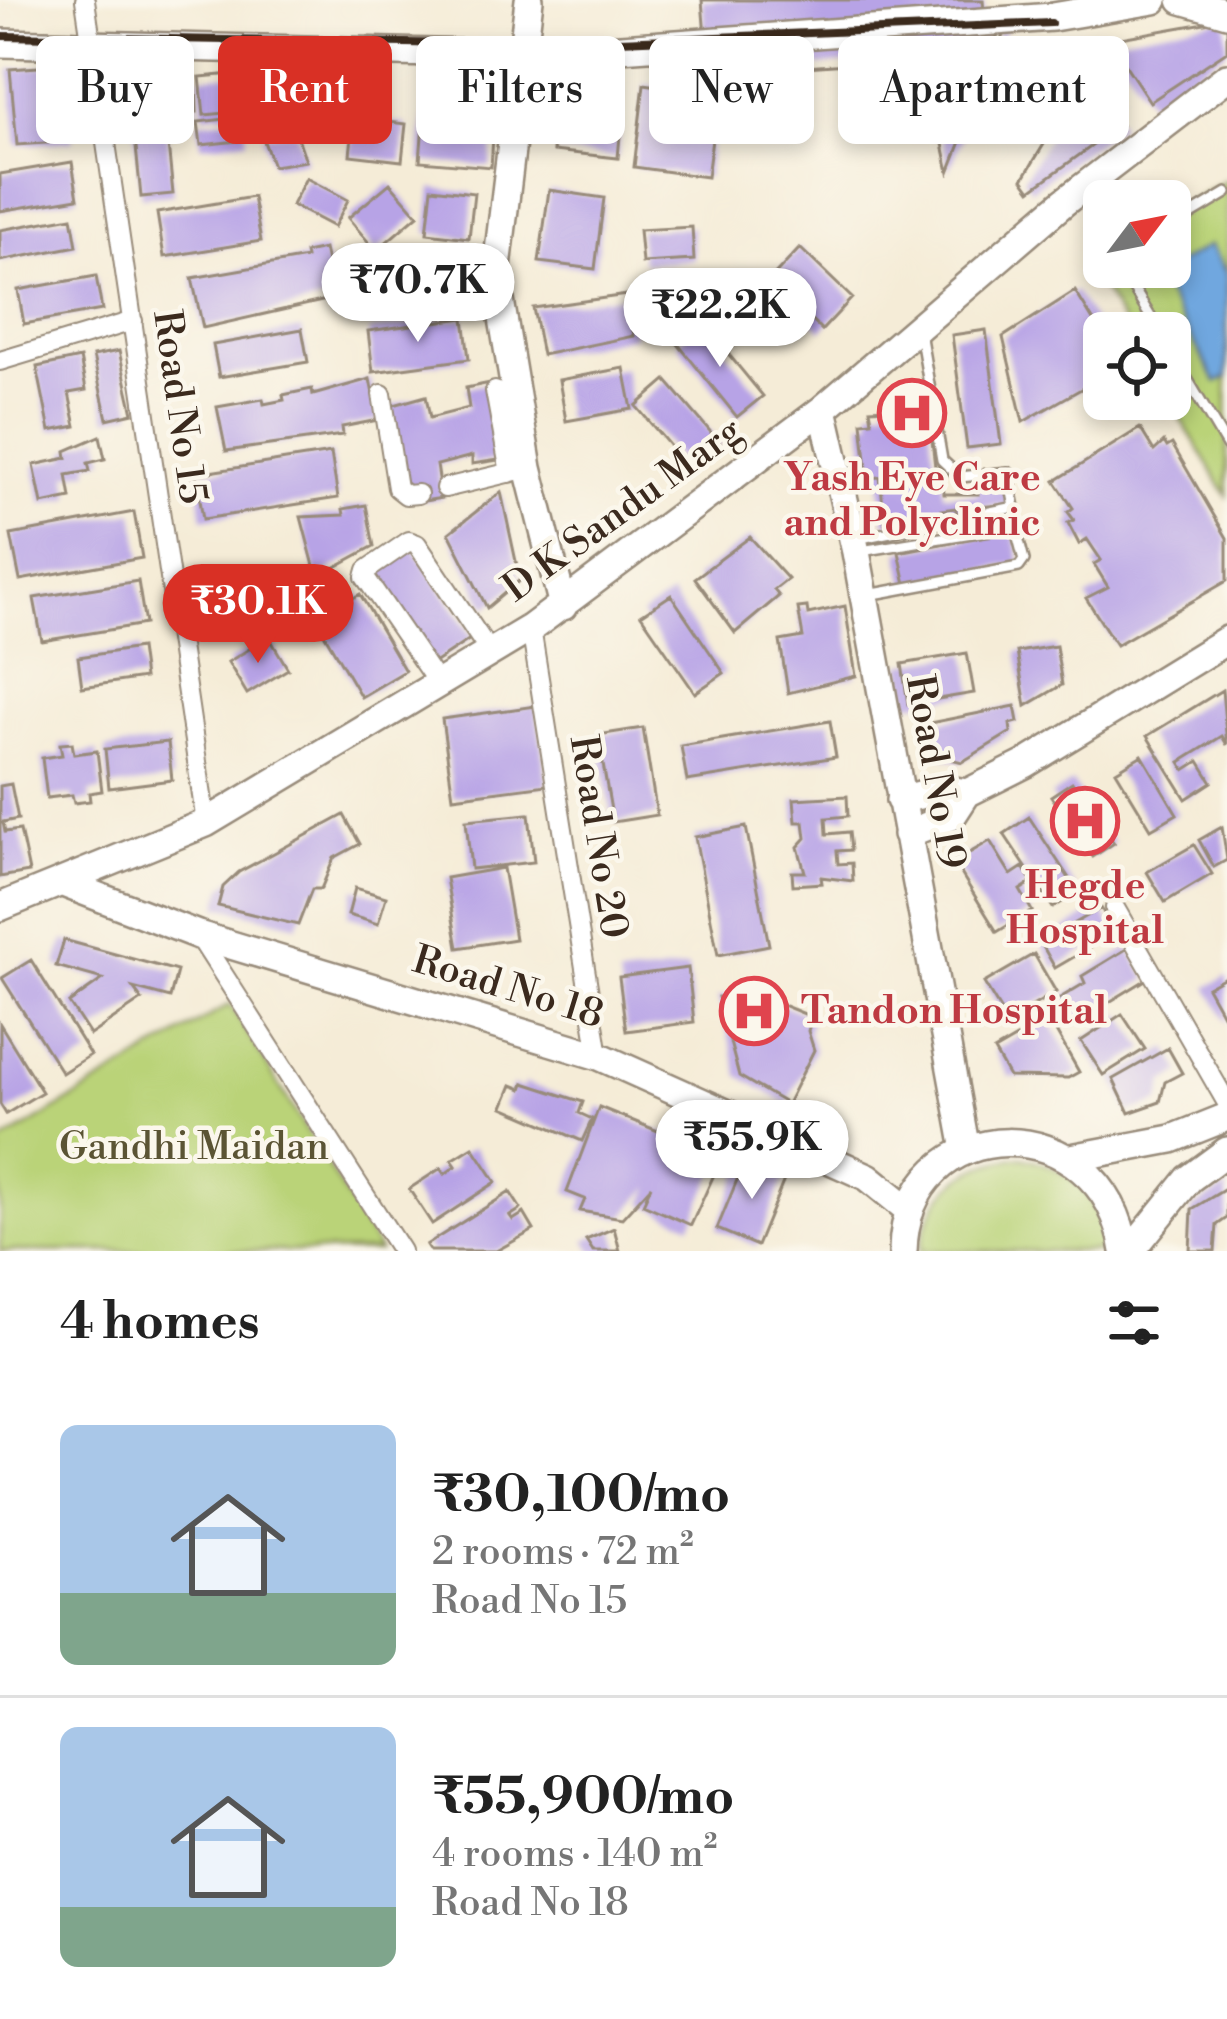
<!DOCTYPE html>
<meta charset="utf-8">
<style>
body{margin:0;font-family:"Libre Bodoni",serif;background:#f2f2f2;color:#222;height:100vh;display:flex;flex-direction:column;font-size:45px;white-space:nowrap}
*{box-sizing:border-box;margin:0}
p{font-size:39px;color:#767676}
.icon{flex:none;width:66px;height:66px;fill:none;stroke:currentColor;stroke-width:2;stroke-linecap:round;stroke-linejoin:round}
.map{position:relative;height:1251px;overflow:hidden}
.drawer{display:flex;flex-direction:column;background:#fff;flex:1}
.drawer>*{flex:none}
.top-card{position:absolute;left:36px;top:36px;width:1155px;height:108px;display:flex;gap:24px}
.needle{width:78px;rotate:58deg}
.tools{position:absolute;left:1083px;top:180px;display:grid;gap:24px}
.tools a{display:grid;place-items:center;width:108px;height:108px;border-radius:18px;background:#fff;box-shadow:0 6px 18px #0003;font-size:60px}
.price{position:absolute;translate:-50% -102px;padding:0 27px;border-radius:42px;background:#fff;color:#222;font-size:39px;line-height:78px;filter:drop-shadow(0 3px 6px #0008)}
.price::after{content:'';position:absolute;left:50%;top:72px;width:36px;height:27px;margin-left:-18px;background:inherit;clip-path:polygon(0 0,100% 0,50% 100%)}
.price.active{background:#d93025;color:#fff}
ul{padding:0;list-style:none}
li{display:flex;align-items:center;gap:36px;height:300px;padding:0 60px}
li+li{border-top:3px solid #e0e0e0}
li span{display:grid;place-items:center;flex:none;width:336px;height:240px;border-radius:18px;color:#555}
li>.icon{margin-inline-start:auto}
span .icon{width:144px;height:144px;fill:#fffc;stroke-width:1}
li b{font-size:51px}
h2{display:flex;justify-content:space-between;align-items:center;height:144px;padding:0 60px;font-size:51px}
.pill{padding:0 42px;border-radius:18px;background:#fff;box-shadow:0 6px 18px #0003;font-size:42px;line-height:108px}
.pill.active{background:#d93025;color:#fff}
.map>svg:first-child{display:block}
.green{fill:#bad378;stroke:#7a7e4b;stroke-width:3}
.water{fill:#70a7df;stroke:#56687e;stroke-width:3}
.building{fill:#b7a3e6}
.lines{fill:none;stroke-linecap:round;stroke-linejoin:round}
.lane-casing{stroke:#988b7a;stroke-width:14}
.street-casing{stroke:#988b7a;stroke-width:22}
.secondary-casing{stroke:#988b7a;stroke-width:32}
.lane{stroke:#fff;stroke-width:9}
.street{stroke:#fff;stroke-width:18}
.secondary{stroke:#fff;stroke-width:27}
.rail{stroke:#3b2a1e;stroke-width:8}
.labels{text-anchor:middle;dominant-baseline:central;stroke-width:9;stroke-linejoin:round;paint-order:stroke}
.street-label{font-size:39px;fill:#3b2a1e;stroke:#fbf7ec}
.health-label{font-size:39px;font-weight:bold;fill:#be3a42;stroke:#fbf7ec}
.park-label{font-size:39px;fill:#5b5434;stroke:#fbf7ec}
</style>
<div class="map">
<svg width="1227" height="1251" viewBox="0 0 1227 1251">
<rect width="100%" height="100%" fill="#fbf7ec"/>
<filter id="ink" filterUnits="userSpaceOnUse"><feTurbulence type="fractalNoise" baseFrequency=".00833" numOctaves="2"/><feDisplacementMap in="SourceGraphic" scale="24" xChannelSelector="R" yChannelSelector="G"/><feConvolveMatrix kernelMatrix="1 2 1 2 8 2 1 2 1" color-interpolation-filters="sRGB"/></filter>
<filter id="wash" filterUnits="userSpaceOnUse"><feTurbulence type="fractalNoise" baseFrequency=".004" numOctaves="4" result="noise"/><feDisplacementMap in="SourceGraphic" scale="48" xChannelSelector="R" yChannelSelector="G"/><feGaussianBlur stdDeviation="2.7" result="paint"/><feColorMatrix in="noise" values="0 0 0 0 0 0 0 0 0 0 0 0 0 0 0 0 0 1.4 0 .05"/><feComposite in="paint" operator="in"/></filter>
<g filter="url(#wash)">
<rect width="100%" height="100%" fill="#f5ecd7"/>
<path class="green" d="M 1227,180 L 1227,496 L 1169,399 L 1170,333 L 1129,333 L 1086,262 L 1104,252 L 1104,267 L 1170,267 L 1170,213 Z
M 230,1004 L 379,1251 L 0,1251 L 0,1143 Z
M 1022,1157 C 1078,1170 1097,1197 1111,1251 L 920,1251 C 929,1193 964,1163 1022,1157 Z"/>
<path class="water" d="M 1210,245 L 1227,274 L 1227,377 L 1217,383 L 1156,276 Z"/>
<g id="blocks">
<path class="building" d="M 702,0 L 983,0 L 987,54 L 708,74 Z
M 1227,19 L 1227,51 L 1150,102 L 1109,40 Z
M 1004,24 L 1007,25 L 949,172 L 932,92 L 970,84 Z
M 67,65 L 73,141 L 17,145 L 10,69 Z
M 161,74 L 173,194 L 141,197 L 129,77 Z
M 233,74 L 237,112 L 204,115 L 200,77 Z
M 165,77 L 196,77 L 197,112 L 166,113 Z
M 559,84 L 624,90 L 618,158 L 553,151 Z
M 644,84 L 718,94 L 707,177 L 634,167 Z
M 426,86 L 496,92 L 491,167 L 420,161 Z
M 1093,87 L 1121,125 L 1031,190 L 1023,179 L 1067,106 Z
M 244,117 L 247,140 L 201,145 L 198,122 Z
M 354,118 L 406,124 L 402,161 L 350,155 Z
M 296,132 L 306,161 L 273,166 L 262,136 Z
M 72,162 L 78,198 L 0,211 L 0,174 Z
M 306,178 L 348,200 L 334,227 L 292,205 Z
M 390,183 L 418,215 L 376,251 L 348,218 Z
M 432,188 L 474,193 L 469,238 L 427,233 Z
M 549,190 L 604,198 L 595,269 L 539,262 Z
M 253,197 L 261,241 L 164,257 L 157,213 Z
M 72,217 L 77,246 L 0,261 L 0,230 Z
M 692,227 L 694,260 L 642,263 L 639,230 Z
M 800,248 L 852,298 L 822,330 L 770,280 Z
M 324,249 L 335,298 L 203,328 L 192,278 L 306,258 L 305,253 Z
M 439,253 L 446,300 L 407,306 L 400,258 Z
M 96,276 L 102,310 L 24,324 L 18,290 Z
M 1075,291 L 1104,338 L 1104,376 L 1023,422 L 1003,337 Z
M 627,295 L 627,300 L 638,298 L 642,317 L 631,319 L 634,336 L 542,355 L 533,308 Z
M 464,318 L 469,359 L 373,372 L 368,331 Z
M 702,322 L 763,396 L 737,417 L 677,343 Z
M 302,329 L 308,362 L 219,377 L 213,345 Z
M 986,330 L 1001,444 L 967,448 L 952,335 Z
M 119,351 L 133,413 L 107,419 L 93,356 Z
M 80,358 L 86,390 L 69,393 L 76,426 L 50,431 L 37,367 Z
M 624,368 L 632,409 L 566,421 L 559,380 Z
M 370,379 L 378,420 L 342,427 L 343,435 L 226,451 L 217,407 L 263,399 L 264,404 L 284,400 L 283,395 L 312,389 L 313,395 Z
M 666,380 L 721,444 L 690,470 L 636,406 Z
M 916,382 L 919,407 L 928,405 L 935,467 L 941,466 L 944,494 L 978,494 L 976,478 L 1006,475 L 1009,504 L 978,507 L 979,513 L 956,516 L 956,508 L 941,510 L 942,517 L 885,523 L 880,477 L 868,478 L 862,422 L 872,421 L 870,409 L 886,408 L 885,400 L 901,393 L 900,384 Z
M 490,383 L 505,459 L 472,464 L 472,456 L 437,465 L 442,498 L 424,501 L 420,490 L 403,488 L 390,406 L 426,396 L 430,418 L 469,408 L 466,388 Z
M 1140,428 L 1154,451 L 1164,442 L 1167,447 L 1172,444 L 1227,538 L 1227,581 L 1116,645 L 1086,598 L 1108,587 L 1094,564 L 1101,560 L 1087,539 L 1079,544 L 1068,523 L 1074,520 L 1068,512 L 1073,508 L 1055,481 Z
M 100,436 L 105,459 L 88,463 L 90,471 L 67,475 L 71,498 L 42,504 L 34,465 L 67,458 L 66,451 Z
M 331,453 L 338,498 L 203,519 L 196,474 Z
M 501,492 L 520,580 L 487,608 L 449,533 Z
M 366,505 L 374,546 L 317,577 L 301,517 L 344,515 L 343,509 Z
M 134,512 L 142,558 L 20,580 L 11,535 Z
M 1014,530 L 1020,563 L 906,584 L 899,552 Z
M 750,537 L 788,579 L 774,590 L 779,596 L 735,633 L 695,578 Z
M 412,547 L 473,637 L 431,665 L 371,575 Z
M 138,581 L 145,624 L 42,641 L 34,598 Z
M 360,594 L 405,671 L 361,697 L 316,620 Z
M 671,595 L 724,673 L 695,693 L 641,615 Z
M 845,606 L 856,676 L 788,693 L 780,641 L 803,637 L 798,608 L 807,607 L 808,614 Z
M 269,637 L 288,669 L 247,694 L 228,662 Z
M 1056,646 L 1062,685 L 1026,706 L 1017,652 Z
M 140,648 L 144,678 L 82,687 L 78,657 Z
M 967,653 L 974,693 L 908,704 L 902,664 Z
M 1222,690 L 1227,745 L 1222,736 L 1180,762 L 1185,770 L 1199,761 L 1212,782 L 1186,799 L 1147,736 Z
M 536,706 L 547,785 L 453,797 L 442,719 Z
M 1015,706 L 1018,722 L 1010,724 L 1011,732 L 962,762 L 943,757 L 934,747 L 930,723 Z
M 830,721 L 836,757 L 687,781 L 681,746 Z
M 643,728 L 657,815 L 613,822 L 598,735 Z
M 168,742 L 172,780 L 109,788 L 105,749 Z
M 72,743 L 74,754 L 97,751 L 102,791 L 89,793 L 90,801 L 74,803 L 72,795 L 47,798 L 42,758 L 62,755 L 60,744 Z
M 1142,755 L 1177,814 L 1151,829 L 1116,771 Z
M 1072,782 L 1114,843 L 1093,857 L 1051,796 Z
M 11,784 L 18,819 L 3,822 L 5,832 L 20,830 L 29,872 L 0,877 L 0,786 Z
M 847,796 L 848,816 L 826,818 L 827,834 L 849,832 L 851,850 L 837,851 L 838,864 L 852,863 L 853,881 L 821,877 L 822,883 L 793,885 L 792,872 L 805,872 L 798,847 L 806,838 L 804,822 L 796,822 L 794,799 Z
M 529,814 L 534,862 L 471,869 L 466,820 Z
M 344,815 L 360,844 L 334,858 L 321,889 L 312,889 L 298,925 L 218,906 L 223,887 L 239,872 Z
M 1029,817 L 1078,892 L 1053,908 L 1004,834 Z
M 746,827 L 769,945 L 718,955 L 695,837 Z
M 1222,827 L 1227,860 L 1214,867 L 1199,840 Z
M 990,841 L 1011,875 L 1023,867 L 1032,882 L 1020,890 L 1032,911 L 997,932 L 954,862 Z
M 1194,845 L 1212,874 L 1165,902 L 1147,872 Z
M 503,868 L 515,939 L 458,948 L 446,878 Z
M 355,888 L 386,897 L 378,924 L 348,915 Z
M 1101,908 L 1115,933 L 1055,968 L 1041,943 Z
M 64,940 L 177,971 L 170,998 L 133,988 L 142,1000 L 90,1035 L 69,1003 L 103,979 L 56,966 Z
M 1128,948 L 1147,979 L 1070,1026 L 1055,1001 L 1085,983 L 1082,976 Z
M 1034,954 L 1056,992 L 1007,1021 L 984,983 Z
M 31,960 L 90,1055 L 62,1073 L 2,978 Z
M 688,968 L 694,1022 L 626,1031 L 619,977 Z
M 1227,976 L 1227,1023 L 1207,987 Z
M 775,990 L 775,1002 L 812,1017 L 808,1031 L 814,1050 L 787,1104 L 739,1076 L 718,997 Z
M 1122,1014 L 1145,1049 L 1103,1075 L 1081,1041 Z
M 1049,1019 L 1079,1072 L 1068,1078 L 1009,1077 L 994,1051 Z
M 0,1024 L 42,1092 L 6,1114 L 0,1104 Z
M 1168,1048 L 1182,1073 L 1165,1082 L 1160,1102 L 1129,1113 L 1113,1079 Z
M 524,1083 L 583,1102 L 579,1113 L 592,1119 L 582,1141 L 503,1107 L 512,1085 L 522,1089 Z
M 599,1107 L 722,1157 L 691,1225 L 643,1204 L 651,1186 L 622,1218 L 580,1211 L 585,1199 L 567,1192 Z
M 473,1147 L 496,1182 L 432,1224 L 409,1189 L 441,1168 L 445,1174 L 456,1166 L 452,1160 Z
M 746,1158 L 786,1175 L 757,1246 L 717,1229 Z
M 1227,1188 L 1227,1218 L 1217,1225 L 1215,1251 L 1190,1251 L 1192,1209 Z
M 510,1192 L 521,1209 L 510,1216 L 513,1220 L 524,1213 L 534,1230 L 496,1251 L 430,1251 L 426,1245 Z
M 614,1228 L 620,1251 L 593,1251 L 586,1240 Z"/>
</g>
</g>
<g filter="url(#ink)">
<use href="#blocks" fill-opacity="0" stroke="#988b7a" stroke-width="3"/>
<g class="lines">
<g class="lane-casing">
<path id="lane" d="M 1170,227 L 1227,193
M 1129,281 L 1160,333
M 1170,350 L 1227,446
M 856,539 L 1015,507 L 1008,472 L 960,477 L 942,460 L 920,332
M 861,551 L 1015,526 L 1024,560 L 1019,567 L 868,595"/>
</g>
<g class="street-casing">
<path id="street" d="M 85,0 L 206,823
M 1121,267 L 1128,280
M 0,361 L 133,321
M 495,391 L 510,473
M 382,394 L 397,488 L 406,495 L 418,494
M 445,488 L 528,468
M 531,628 L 599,1056
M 439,685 L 365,577 L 367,570 L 409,541 L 417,544 L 491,654
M 1115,908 L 1227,1103
M 198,935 L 401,1251"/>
</g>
<g class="secondary-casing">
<path id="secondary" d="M 529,0 L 496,276 L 528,468 L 563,606
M 1182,0 L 1227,13
M 0,43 L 523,55 L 1053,17 L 1154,0
M 823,409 L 856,552 L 966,1150
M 900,800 L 943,789 L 967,793
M 907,834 L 952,816 L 967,793 L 1025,764 L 1227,640
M 63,883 L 198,935 L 599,1056 L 868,1177 L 910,1211
M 0,907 L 206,823 L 531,628 L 823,409 L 1064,202 L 1227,77
M 1071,1158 L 1172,1139 L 1227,1117
M 903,1251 C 906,1109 1103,1104 1125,1251
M 1131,1251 L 1189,1179 L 1227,1151"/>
</g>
<use href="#lane" class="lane"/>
<use href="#street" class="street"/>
<use href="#secondary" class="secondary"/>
<path class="rail" d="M 0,36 L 522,45 L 1051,23"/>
</g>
</g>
<defs>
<g id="hospital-ring" transform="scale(3.45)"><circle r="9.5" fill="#fbf7ec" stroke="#e0444e" stroke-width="1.5"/><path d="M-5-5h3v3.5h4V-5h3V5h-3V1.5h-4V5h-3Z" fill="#e0444e"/></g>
</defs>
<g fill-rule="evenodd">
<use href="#hospital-ring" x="912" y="413"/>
<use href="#hospital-ring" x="1085" y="821"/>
<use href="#hospital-ring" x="754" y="1011"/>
</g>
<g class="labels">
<g class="street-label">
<text transform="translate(179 407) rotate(82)">Road No 15</text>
<text transform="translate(623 510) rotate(-36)">D K Sandu Marg</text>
<text transform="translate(935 772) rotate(80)">Road No 19</text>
<text transform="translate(598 837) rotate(81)">Road No 20</text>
<text transform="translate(508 988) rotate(17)">Road No 18</text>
</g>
<g class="health-label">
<text x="912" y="478">Yash Eye Care<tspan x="912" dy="45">and Polyclinic</tspan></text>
<text x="1085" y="886">Hegde<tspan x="1085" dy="45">Hospital</tspan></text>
<text x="801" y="1011" text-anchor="start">Tandon Hospital</text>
</g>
<g class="park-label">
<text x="194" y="1147">Gandhi Maidan</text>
</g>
</g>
</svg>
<div class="tools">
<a><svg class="needle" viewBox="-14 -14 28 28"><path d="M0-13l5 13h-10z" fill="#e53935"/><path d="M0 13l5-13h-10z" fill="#767676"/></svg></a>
<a><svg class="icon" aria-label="locate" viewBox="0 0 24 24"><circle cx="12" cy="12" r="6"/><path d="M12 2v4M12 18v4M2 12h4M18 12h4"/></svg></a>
</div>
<b class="price" style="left:418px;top:345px">₹70.7K</b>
<b class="price" style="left:720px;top:370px">₹22.2K</b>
<b class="price active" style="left:258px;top:666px">₹30.1K</b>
<b class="price" style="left:752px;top:1202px">₹55.9K</b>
<div class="top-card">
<a class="pill">Buy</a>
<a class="pill active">Rent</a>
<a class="pill">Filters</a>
<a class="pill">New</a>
<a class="pill">Apartment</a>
</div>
</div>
<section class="drawer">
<h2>4 homes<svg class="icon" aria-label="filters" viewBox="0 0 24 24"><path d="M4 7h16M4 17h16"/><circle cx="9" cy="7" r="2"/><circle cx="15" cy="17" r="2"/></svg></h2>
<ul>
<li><span style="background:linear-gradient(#a9c7e8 70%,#7fa58c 0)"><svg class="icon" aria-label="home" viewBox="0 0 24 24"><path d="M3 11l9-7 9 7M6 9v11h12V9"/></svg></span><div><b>₹30,100/mo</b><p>2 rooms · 72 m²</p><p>Road No 15</p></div></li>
<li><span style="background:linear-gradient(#a9c7e8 75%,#7fa58c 0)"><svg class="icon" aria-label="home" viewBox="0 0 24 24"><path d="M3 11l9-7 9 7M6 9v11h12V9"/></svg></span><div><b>₹55,900/mo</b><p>4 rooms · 140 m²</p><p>Road No 18</p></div></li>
</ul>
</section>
